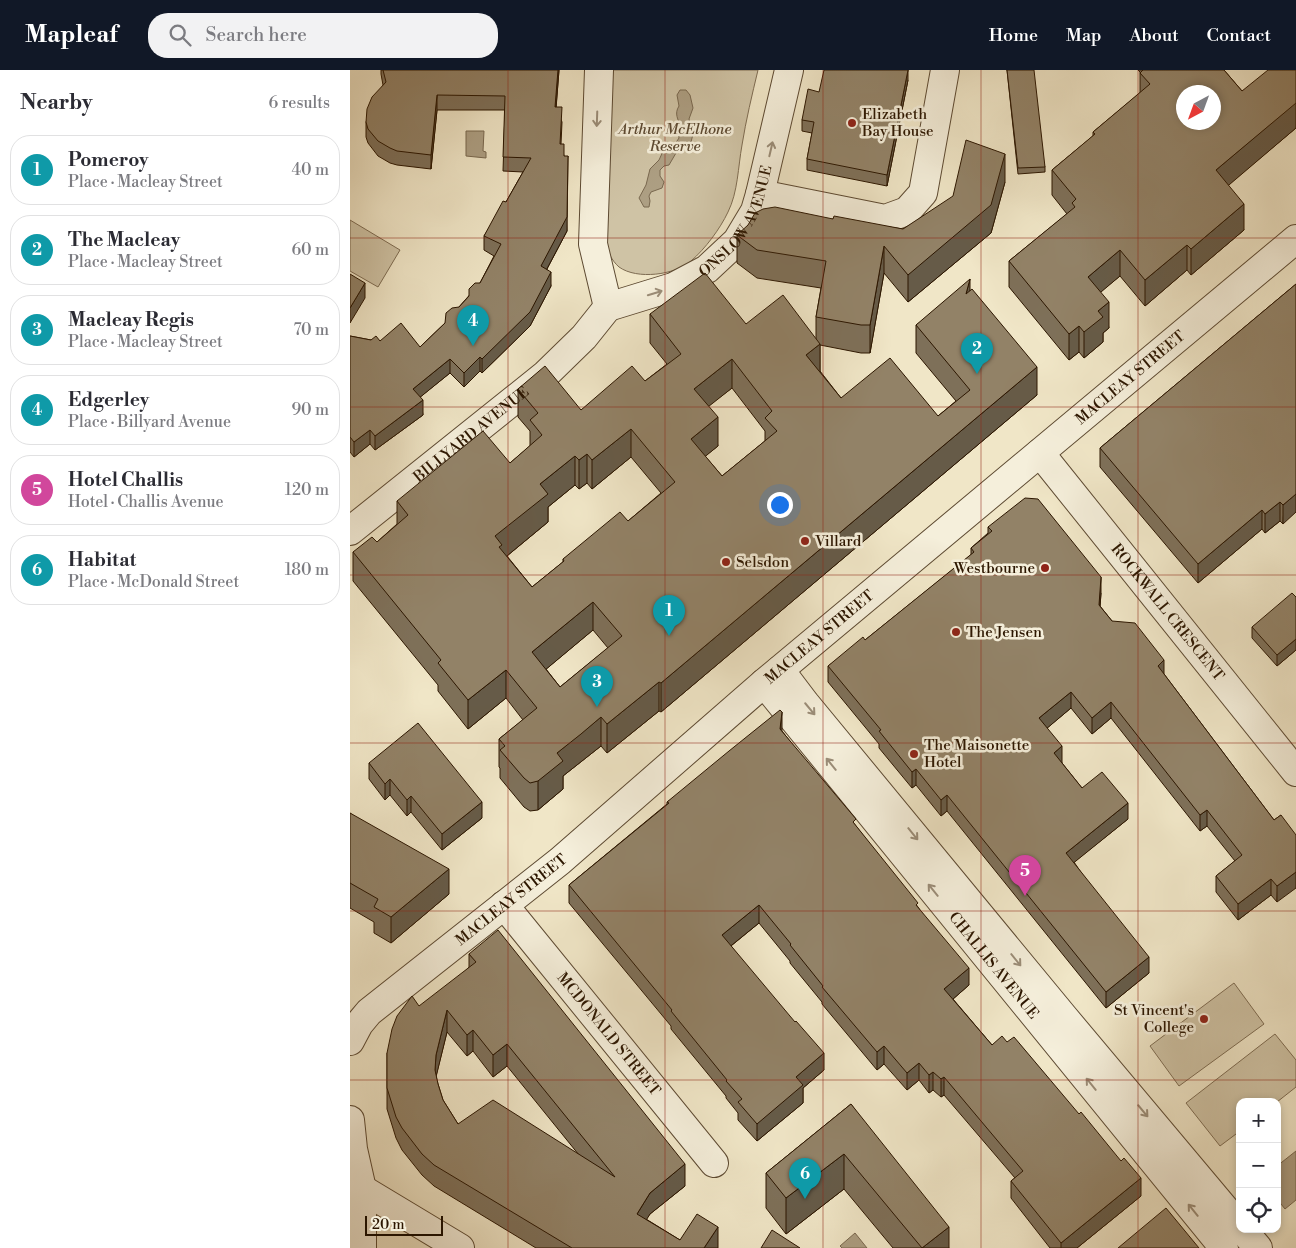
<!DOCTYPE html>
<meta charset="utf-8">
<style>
body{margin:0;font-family:"Libre Bodoni",serif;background:#f2f2f3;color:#2b2b33}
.controls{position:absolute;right:15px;bottom:15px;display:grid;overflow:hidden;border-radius:10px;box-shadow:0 2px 8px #0003}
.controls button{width:45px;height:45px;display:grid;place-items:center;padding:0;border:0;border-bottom:1px solid #e1e1e2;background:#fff;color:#2b2b33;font:25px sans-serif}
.compass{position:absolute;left:826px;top:15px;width:45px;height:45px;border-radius:50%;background:#fff;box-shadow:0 2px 8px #0003;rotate:221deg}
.scale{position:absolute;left:15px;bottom:12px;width:78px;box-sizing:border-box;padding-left:5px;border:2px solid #2c1600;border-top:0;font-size:14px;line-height:18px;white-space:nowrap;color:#2c1600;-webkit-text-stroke:4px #f5efdb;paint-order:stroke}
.you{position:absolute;left:429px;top:434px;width:18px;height:18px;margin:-12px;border:4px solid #fff;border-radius:50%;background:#1a73e8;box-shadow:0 0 0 8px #1a73e833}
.badge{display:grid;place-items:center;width:32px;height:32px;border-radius:50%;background:#111827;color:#fff;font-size:16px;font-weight:700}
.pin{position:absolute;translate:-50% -41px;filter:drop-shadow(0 1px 2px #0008)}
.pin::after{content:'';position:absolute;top:26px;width:18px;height:15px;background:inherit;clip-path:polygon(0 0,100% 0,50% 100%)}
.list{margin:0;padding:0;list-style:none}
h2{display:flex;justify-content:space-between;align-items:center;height:65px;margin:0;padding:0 20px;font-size:21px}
h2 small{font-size:16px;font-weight:400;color:#7c7c81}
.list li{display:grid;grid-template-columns:32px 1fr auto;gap:15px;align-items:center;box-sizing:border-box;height:70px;margin:0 10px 10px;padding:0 10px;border:1px solid #e1e1e2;border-radius:20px}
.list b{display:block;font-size:19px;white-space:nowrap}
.list p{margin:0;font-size:16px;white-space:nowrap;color:#7c7c81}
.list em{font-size:16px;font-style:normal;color:#7c7c81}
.icon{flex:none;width:28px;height:28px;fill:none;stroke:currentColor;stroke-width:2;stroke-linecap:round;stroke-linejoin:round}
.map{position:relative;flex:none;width:946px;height:1178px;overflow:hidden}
header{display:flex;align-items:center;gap:30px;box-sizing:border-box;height:70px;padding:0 25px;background:#111827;color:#fff}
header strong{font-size:24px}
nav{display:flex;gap:28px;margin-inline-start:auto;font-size:18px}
.search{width:350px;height:45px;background:#f2f2f3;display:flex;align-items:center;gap:12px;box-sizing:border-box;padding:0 18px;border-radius:20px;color:#7c7c81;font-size:19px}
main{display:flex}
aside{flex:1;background:#fff}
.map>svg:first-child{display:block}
</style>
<header>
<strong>Mapleaf</strong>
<div class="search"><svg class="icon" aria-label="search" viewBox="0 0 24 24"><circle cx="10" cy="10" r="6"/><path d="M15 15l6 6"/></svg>Search here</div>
<nav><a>Home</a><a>Map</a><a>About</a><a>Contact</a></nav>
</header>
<main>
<aside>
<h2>Nearby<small>6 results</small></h2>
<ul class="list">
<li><span class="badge" style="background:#0f9aa8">1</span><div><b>Pomeroy</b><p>Place · Macleay Street</p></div><em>40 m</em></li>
<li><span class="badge" style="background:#0f9aa8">2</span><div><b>The Macleay</b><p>Place · Macleay Street</p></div><em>60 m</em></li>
<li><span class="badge" style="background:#0f9aa8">3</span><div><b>Macleay Regis</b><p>Place · Macleay Street</p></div><em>70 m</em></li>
<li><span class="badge" style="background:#0f9aa8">4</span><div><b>Edgerley</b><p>Place · Billyard Avenue</p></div><em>90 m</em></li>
<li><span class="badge" style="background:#d1479c">5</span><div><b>Hotel Challis</b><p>Hotel · Challis Avenue</p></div><em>120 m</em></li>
<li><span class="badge" style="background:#0f9aa8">6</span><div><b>Habitat</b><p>Place · McDonald Street</p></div><em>180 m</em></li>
</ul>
</aside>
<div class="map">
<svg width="946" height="1178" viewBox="0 0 946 1178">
<rect width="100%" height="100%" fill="#f0e6c7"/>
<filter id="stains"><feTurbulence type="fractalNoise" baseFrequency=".004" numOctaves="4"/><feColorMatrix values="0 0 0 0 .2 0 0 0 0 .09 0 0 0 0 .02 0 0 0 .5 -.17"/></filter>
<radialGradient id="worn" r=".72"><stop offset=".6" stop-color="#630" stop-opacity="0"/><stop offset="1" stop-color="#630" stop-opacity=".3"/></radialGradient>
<!-- green -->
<path fill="#cfc3a5" stroke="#7e6c52" d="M262,0H408C402,25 396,50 392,75C388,97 388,122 378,142C370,159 355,179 341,191C325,205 287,210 269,197C261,190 257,180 255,171Z
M0,150L50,180L28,217L0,201Z
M884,913L914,954L829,1016L800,976Z
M925,964L946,990V1017L927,1032H890V1061L870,1076L836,1033Z"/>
<!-- water -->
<path fill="#ad9f83" stroke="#79684f" d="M330,20H336L340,25L343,38L339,49L343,64L341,72L326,83L319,95L314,96L310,100V106L314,112L312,118L301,122L299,126L300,131L299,137H294L289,128L296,115L300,99L309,90L315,77L325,74L329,68L328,62L331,57C328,49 324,44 329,36L327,25Z
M116,61H134L133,81L136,82V88L116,86Z
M946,1081V1130L935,1139L927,1129V1096Z
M505,1163L517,1178H492L490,1176Z"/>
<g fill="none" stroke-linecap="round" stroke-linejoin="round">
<defs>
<g id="minor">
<path d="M249,0L243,174L258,237"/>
<path d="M410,124L535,149L557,141L573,123L595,0"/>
<path id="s1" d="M258,237L323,217L357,199L387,171L405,141L410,124L439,0"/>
<path id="s2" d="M690,383L946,702"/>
<path id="s3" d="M0,461L195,305L234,267L258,237"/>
<path d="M430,600L455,633L713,946L890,1157"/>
<path id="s4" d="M414,613L874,1178"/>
<path id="s5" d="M154,835L364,1093"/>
<path id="s6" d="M0,971L9,954L19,942L210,791L414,613L946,169"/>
<path d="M0,1050L3,1079L12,1119V1178"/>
<path d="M12,1119L110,1178"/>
<path d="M892,1159L908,1178"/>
</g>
</defs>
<!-- minor casing -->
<use href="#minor" stroke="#5d4a32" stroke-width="30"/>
<!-- minor -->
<use href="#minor" stroke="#f5efdb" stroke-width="28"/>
</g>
<!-- wall -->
<path fill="#7e7059" stroke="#2c1600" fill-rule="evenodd" d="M31,0H209L206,37L212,52L211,74L214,86L217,161L197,199L201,216L180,256L132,303L130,301L114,317L100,303L70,327L73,345L25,380L20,374L4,387L0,382V266L21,270L30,271L70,277L95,253L130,213L144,186L134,180V166L156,132L173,102L153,101L155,40H87L81,99L47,95L40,93L28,86L18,73L16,67V52L33,15L31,4Z
M657,0L695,97V102L668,104Z
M788,0H874L892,21L946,0V58L878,115L894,160L841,205L837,200L795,236L770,206L750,222L759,258L753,263V272L734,288L729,282L719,290L659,217V191L717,144L702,125V100L743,66V62L790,23V2Z
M558,10L537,116L457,100V89L462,63L452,61V50L469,22Z
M655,112L641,163L558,232L534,203L520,283H511L470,275V301L491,328L588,346L606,331L566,283V255L620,220L687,325L311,642L309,641L257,683L251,676L213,706V719L188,740L180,741L174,737L150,708V698L149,697V669L173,650L156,628L118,659L88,621V615L3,511V482L27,472L47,454V431L160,393L180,376V361L168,347V319L231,340L295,311L317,294L300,273V244L396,254L466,270V247L471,218L407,208L387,193V165L483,149L553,159ZM382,318L415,361V371L372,406L355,386L368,376L358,336ZM281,387L311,423L278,451L213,489V492L182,517L157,486L198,452V437L225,415L229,419L237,413L242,419ZM243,560L258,578L210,617L196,599Z
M946,214L933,454L930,451L915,463L912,459L848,513L750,397V378Z
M638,457L751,523L750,536L762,551L814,604L924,750L931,745L927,832L921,825L888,850L866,822V806L885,791L857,756L850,761L761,648L742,664L721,638L697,658L712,693L732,718L778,749L724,792L799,903L756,938L597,741L591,746L566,715L562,718L529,678V674L478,612V596L515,570L621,485V478L638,463Z
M946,527V580L927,596L902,568V557Z
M432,661L506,756L568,837L619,915L603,929L642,975L791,1126L727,1178H700L661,1128V1111L665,1108L594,1025L591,1027L583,1020L579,1023L569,1010L557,1020L534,994L527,1000L472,934V932L440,893V891L409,853L381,876L474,1000L453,1018V1033L407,1071L388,1050V1043L376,1028V1026L321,959V956L219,833V815L317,734V732Z
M19,693L132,748L92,780L61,742L57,746L40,725L35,730L19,709Z
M0,743L99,824L41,873L24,863V852L0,838Z
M119,884L335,1116L300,1144L296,1149L330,1170L368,1178H186L84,1116L72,1105L52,1080L46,1068L37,1039V983L119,897ZM97,962L117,986L123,981L143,1007L157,996L229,1085L108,1054L93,1030L88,1014L86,1006Z
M501,1034L599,1178H543L494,1119L436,1164L416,1138V1103Z"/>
<!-- shaded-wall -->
<path fill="#665b48" stroke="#2c1600" d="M208,0H209L205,52V37Z
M558,0V10L537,116V105Z
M87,25V40L81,99V85Z
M946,32V58L866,126V100Z
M655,84V112L641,163L558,232V205Z
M218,86L217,161L191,210V196Z
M894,134V160L841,205V179Z
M837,175V200L795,236V210Z
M534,176V203L520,283V255Z
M770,180V206L738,233V207Z
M201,202V216L180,256L132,303V289Z
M620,209V238L616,224Z
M15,213V228L0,253V238Z
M759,232V258L753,263V272L734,288V262L748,241Z
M729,256V282L719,290V264Z
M470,274V303L456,285Z
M130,287V301L114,317V303Z
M100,289V303L63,333V319Z
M382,289V318L344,348V319Z
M687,297V325L311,642V613Z
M73,330V345L25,380V366Z
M368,347V376L341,398V369Z
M281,359V387L242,419V390Z
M20,360V374L4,387V372Z
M237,384V413L229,419V390Z
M225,386V415L198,437V452L152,490L145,466L190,414Z
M946,424V442L933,454V435Z
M930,432V451L915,463V444Z
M912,440V459L848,513V494Z
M751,507V523L749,551V535Z
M243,532V560L182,611V582Z
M946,569V580L927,596V585Z
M814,590V607L808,596Z
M156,600V628L118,659V630Z
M309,612V641L257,683V654Z
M721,622V638L689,665V648Z
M761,632V648L742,664V648Z
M432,642V660L430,677V659Z
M251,647V676L213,706V719L188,740V711L207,683Z
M712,676V693L704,699V683Z
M566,699V715L562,718V702Z
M40,709V725L35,730V714Z
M597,725V741L591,746V730Z
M61,726V742L57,746V730Z
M132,732V748L92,780V764Z
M778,733V749L716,799V783Z
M857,740V756L850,761V745Z
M99,799V824L41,873V847Z
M946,802V818L927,832V816Z
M921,809V825L888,850V834Z
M409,835V853L372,883V865Z
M799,887V903L756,938V922Z
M619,898V915L594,937V919Z
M97,940V962L86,1007L85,1000L86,985Z
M123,960V981L117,986V965Z
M157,974V996L143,1007V985Z
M534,976V994L527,1000V982Z
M474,983V1000L453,1018V1033L407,1071V1054L446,1007Z
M569,993V1010L557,1020V1003Z
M583,1002V1020L579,1023V1005Z
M594,1007V1025L591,1027V1009Z
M494,1084V1119L436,1164V1128Z
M335,1094V1116L300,1144L287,1165V1144L300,1123Z
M791,1108V1126L727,1178H711V1173Z
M368,1157V1178H354Z
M599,1157V1178H572Z"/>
<!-- building -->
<path fill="#928267" stroke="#2c1600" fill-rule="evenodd" d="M33,0H208L205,37H212L210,74H214V86H218L217,147L191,196L201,202L180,242L132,289L130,287L114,303L100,289L63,319L73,330L25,366L20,360L4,372L0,367V266L21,270L26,266L30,271L51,253L70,277L95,253L96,243L102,238L109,237L119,226V219L125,213H130L151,174L134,166L153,131L156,132L181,88L153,87L155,26L87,25L81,85L47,81L40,78L28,71L18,59L16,52L17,39L22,27L36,12Z
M474,0H558L537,105L457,89L464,52L452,50L458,19L469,22Z
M657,0H684L695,97L668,98Z
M793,0H874L892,21L918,0H946V33L866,100L894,134L841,179L837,175L795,210L770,180L738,207L759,232L748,241L753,247L734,262L729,256L719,264L659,191L725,137L722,133L726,129L702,100L745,64L743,62L800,14L790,3ZM834,22H864V52H834Z
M616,70L655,84L641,135L558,205L534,176L520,255H511L466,247L476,191L407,180L387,165L398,155L405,143L413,139L425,137L483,149L484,146L553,159L603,126Z
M355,203L396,254L433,225L470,274L456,285L491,328L540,288L588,346L620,320L566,255L620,209L616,224L622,219L687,297L311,613L309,612L257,654L251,647L231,664L207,683L213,691L188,711L180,713L174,708L150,680L155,676L149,669L187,638L156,600L118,630L88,593L91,590L3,482L22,467L27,472L58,445L47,431L133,361L160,393L192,365L180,350L188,343L168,319L195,296L231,340L282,296L295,311L331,284L300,244ZM382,289L422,341L415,348L427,361L372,406L341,369L368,347L344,319ZM281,359L325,412L278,451L270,442L213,489L214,491L182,517L149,477L152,475L145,466L198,424L190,414L225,386L229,390L237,384L242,390ZM243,532L272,566L210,617L182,582Z
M0,204L15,213L0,238Z
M946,214V424L933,435L930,432L915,444L912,440L848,494L750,378Z
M675,428L688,429L751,507L749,535L762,551L785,553L814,590L808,596L924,750L931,745L946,765V802L927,816L921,809L888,834L866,806L892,785L857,740L850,745L761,632L742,648L721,622L689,648L712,676L704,683L732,718L752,702L778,733L716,783L799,887L756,922L597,725L591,730L566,699L562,702L529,661L531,660L478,596L513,567L515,570L624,482L621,478L642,461L638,457Z
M942,523L946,527V569L927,585L902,557Z
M430,640L432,642L430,659L506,749L503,752L568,833L566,835L619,898L594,919L642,975L652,966L657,972L664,967L729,1044L731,1042L771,1091L774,1088L791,1108L711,1173L661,1111L673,1101L594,1007L591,1009L583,1002L579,1005L569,993L557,1003L534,976L527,982L472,917L473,916L440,875L441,874L409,835L372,865L445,952L446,951L474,983L446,1007L453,1015L407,1054L388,1032L392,1029L376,1011L377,1010L321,941L322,940L219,815L319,733L317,732L379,681Z
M68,653L132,732L92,764L61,726L57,730L40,709L35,714L19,693Z
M0,743L99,799L41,847L24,837L28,829L0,813Z
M148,860L335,1094L300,1123L287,1144L330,1170L347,1144L368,1157L354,1178H222L84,1095L72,1084L52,1058L46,1047L37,1018V983L42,959L47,946L62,926L69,936L126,892L119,884ZM97,940L117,965L123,960L143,985L157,974L265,1107L143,1030L108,1054L93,1030L88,1014L85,1000L86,985Z
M501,1034L599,1157L572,1178L494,1084L436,1128L416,1103Z
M816,1138L849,1178H768Z
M422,1160L450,1178H411Z"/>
<!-- one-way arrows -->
<defs><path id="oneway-shaft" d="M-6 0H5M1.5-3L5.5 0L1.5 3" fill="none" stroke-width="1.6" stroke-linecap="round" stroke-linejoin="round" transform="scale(1.25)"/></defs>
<g stroke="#9b8d78">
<use href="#oneway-shaft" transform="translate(247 49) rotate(92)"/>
<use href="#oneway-shaft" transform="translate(421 79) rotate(-77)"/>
<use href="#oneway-shaft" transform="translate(305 223) rotate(-17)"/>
<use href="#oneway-shaft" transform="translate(460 639) rotate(50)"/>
<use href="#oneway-shaft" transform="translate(481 694) rotate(-129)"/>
<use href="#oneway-shaft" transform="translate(563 764) rotate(51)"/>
<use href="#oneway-shaft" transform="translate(583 820) rotate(-129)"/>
<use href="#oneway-shaft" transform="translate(666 890) rotate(51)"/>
<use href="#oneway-shaft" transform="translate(741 1014) rotate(-129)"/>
<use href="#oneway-shaft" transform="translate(793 1041) rotate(50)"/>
<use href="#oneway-shaft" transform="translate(843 1140) rotate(-129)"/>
</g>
<!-- grid -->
<path fill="none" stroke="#8f2418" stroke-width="1" stroke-opacity="0.55" d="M158,0V1178M315,0V1178M473,0V1178M631,0V1178M788,0V1178M0,168H946M0,337H946M0,505H946M0,673H946M0,841H946M0,1010H946"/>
<!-- markers -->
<g fill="#8f2418" stroke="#f5efdb" stroke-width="2">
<circle cx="502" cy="53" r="5"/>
<circle cx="455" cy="471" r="5"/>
<circle cx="376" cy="492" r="5"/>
<circle cx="695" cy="498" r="5"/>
<circle cx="606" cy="562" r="5"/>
<circle cx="564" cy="684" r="5"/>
<circle cx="854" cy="949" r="5"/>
</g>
<g text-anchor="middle" stroke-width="5" stroke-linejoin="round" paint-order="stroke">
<!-- poi labels -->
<g font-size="15" fill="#2c1600" stroke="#f5efdb" text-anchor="start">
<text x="512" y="49">Elizabeth<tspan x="512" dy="17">Bay House</tspan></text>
<text x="465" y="476">Villard</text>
<text x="386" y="497">Selsdon</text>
<text x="685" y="503" text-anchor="end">Westbourne</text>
<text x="616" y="567">The Jensen</text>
<text x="574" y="680">The Maisonette<tspan x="574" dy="17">Hotel</tspan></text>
<text x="844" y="945" text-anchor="end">St Vincent's<tspan x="844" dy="17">College</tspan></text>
</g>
<!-- park labels -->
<g font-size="15" font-style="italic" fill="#5d4a32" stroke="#f5efdb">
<text x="325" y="64">Arthur McElhone<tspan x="325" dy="17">Reserve</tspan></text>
</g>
<!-- street labels -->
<g font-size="15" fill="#2c1600" stroke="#f5efdb">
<text dy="5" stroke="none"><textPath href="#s1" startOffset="164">ONSLOW AVENUE</textPath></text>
<text dy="5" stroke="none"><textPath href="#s6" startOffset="1026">MACLEAY STREET</textPath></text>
<text dy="5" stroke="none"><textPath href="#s3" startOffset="155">BILLYARD AVENUE</textPath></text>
<text dy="5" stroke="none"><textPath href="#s2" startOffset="204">ROCKWALL CRESCENT</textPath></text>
<text dy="5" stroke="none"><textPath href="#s6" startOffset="621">MACLEAY STREET</textPath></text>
<text dy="5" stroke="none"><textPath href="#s6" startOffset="216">MACLEAY STREET</textPath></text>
<text dy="5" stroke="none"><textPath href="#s4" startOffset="364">CHALLIS AVENUE</textPath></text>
<text dy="5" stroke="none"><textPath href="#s5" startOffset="166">MCDONALD STREET</textPath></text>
</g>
</g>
<rect width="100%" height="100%" filter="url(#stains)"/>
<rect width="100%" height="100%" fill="url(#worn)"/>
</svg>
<div class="controls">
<button>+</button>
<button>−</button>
<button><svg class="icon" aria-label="locate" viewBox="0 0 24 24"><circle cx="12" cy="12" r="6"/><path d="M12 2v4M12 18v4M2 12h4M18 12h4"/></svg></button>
</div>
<svg class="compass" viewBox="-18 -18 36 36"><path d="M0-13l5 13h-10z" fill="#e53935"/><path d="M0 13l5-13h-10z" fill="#7c7c81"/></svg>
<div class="scale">20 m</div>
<div class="you"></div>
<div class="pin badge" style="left:319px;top:566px;background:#0f9aa8">1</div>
<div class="pin badge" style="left:627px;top:304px;background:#0f9aa8">2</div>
<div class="pin badge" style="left:247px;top:637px;background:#0f9aa8">3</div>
<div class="pin badge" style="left:123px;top:276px;background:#0f9aa8">4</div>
<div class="pin badge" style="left:675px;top:826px;background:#d1479c">5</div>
<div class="pin badge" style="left:455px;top:1129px;background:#0f9aa8">6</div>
</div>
</main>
